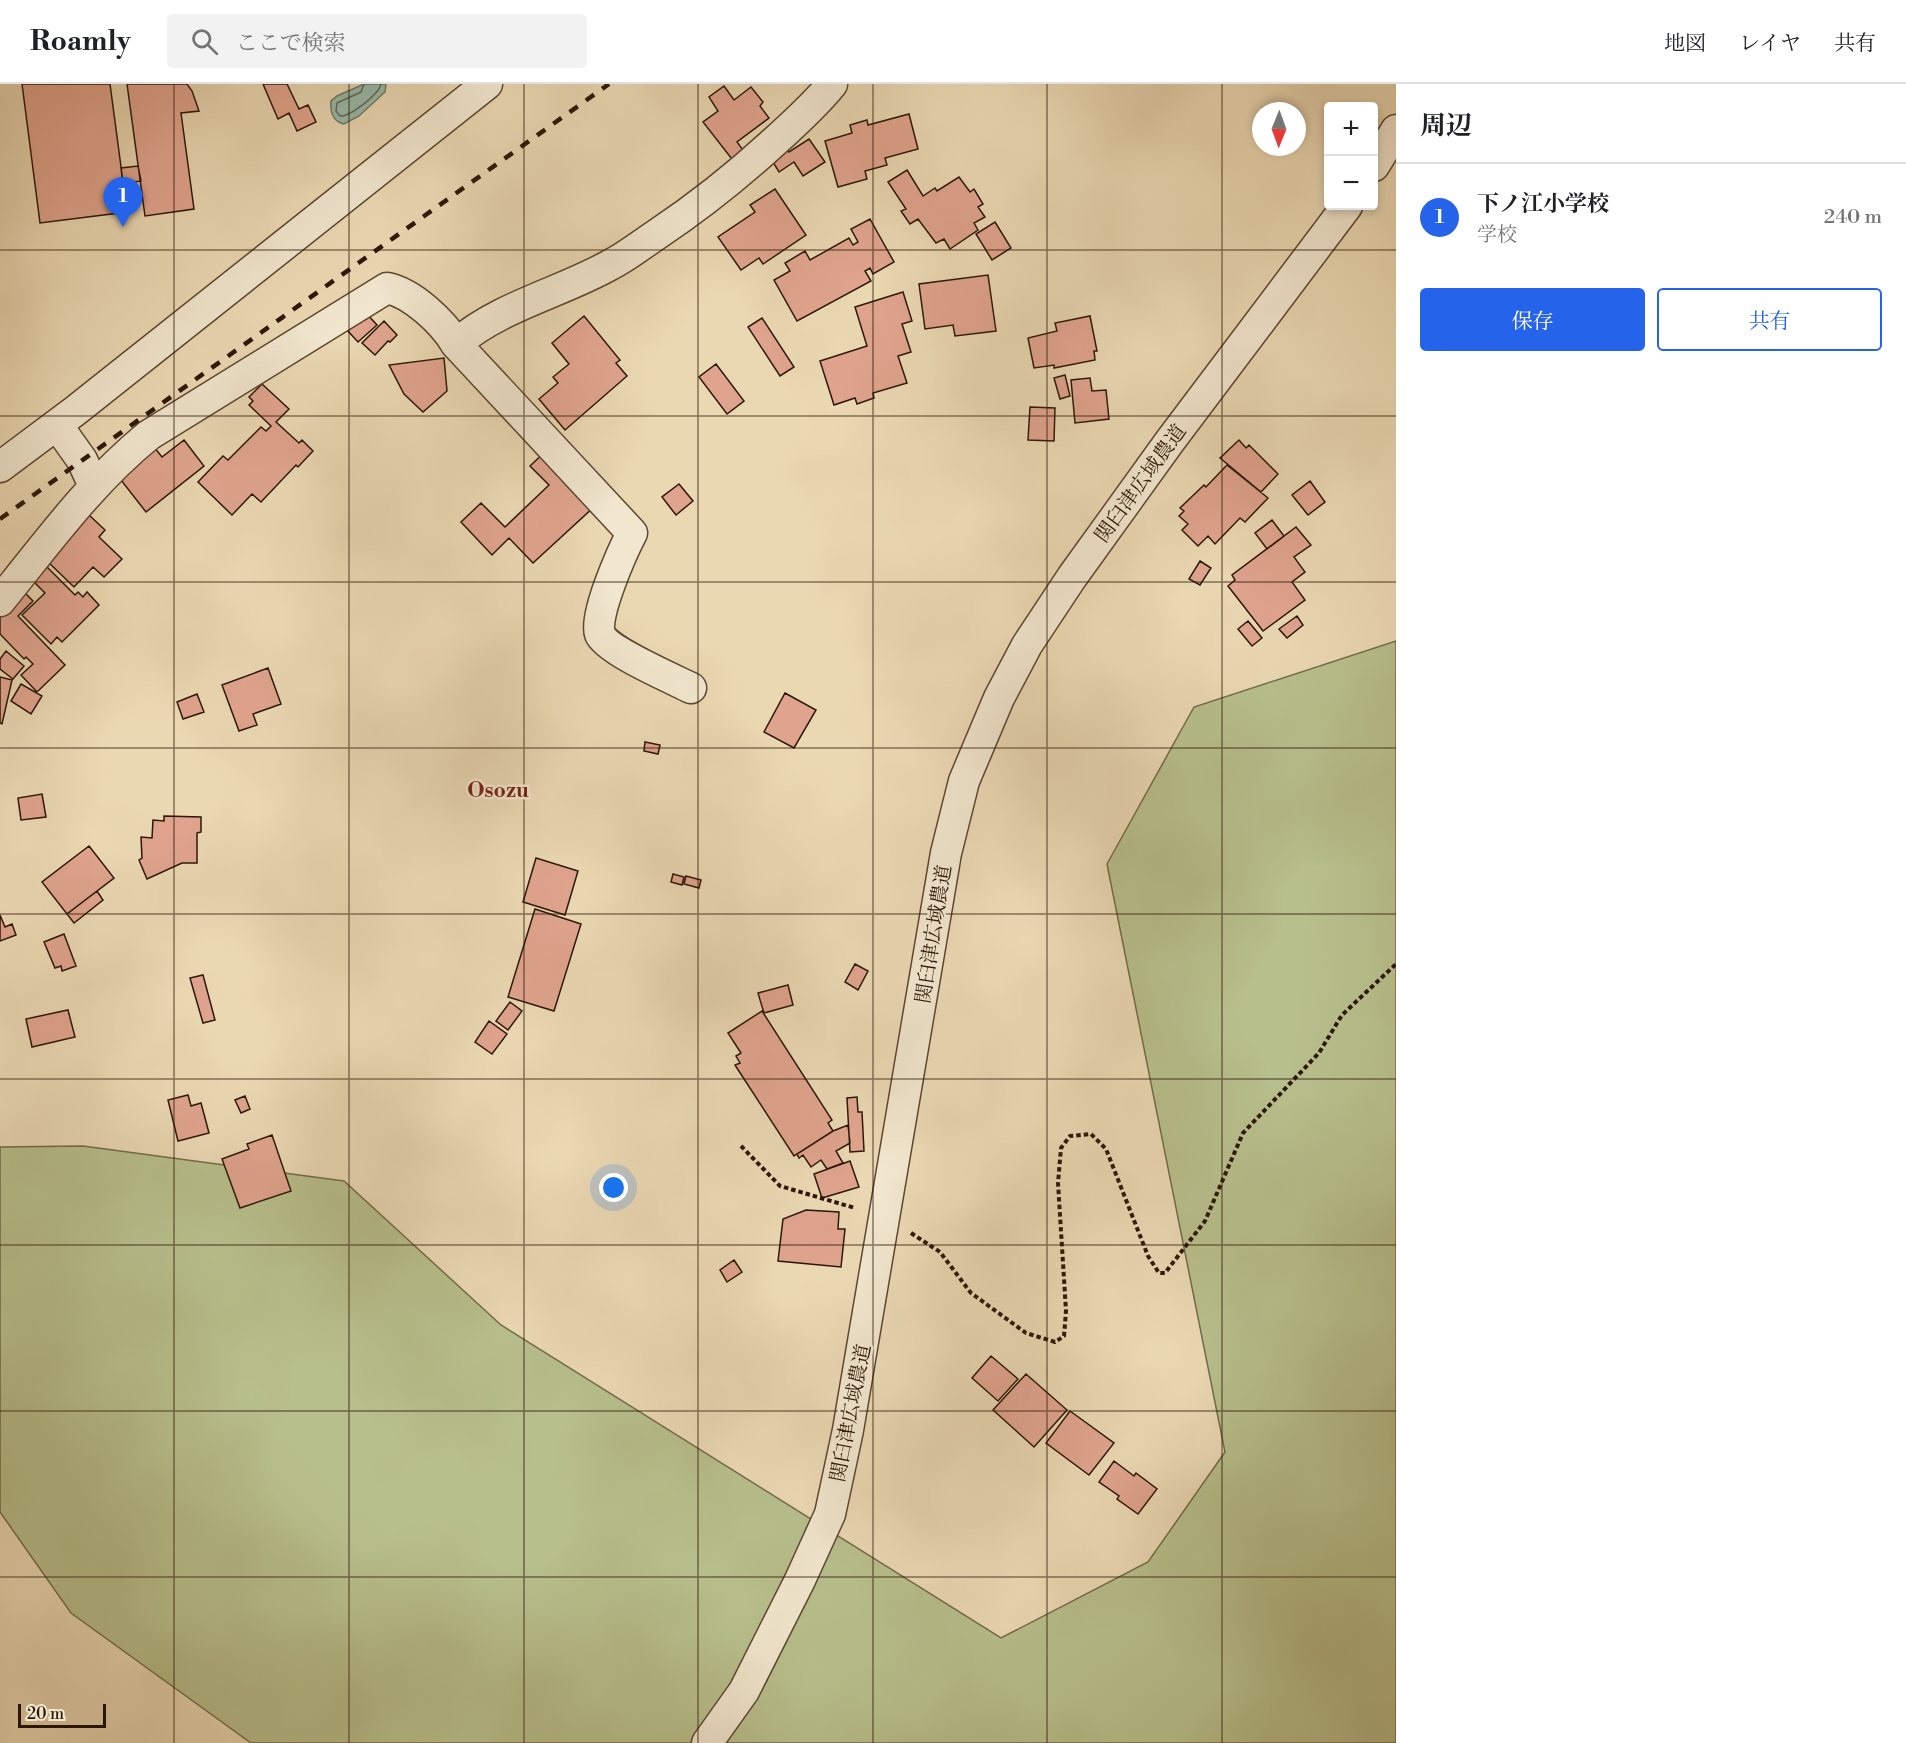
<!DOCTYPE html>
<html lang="ja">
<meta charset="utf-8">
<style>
body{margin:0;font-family:"Libre Bodoni","Noto Serif JP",serif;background:#f2f2f2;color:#202124}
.controls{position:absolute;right:18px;top:18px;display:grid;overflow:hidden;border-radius:6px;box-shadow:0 3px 9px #0003}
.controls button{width:54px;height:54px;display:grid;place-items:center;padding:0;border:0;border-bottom:2px solid #e0e0e0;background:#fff;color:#202124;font:30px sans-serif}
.compass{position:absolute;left:1252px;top:18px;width:54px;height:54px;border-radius:50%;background:#fff;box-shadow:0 3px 9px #0003;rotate:181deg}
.scale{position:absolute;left:18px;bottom:15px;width:88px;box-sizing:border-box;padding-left:6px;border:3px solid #2c1706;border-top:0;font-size:16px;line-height:21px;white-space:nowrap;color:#2c1706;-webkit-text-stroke:4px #f1e6ce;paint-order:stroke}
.you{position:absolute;left:614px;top:1104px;width:21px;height:21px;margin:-15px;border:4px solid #fff;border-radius:50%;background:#1a73e8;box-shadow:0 0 0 9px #1a73e833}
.badge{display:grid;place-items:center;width:39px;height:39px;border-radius:50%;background:#2563eb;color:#fff;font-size:20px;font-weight:700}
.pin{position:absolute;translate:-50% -50px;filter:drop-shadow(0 2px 3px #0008)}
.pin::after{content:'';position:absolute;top:32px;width:21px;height:18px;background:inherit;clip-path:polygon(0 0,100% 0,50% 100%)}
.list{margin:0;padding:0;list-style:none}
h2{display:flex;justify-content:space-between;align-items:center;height:78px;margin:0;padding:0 24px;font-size:26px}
h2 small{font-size:20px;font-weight:400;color:#757577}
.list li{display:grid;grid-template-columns:39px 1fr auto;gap:18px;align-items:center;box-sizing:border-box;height:108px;padding:0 24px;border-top:2px solid #e0e0e0}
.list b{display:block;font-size:22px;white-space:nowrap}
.list p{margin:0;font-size:20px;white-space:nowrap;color:#757577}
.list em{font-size:20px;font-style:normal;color:#757577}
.actions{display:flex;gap:12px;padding:18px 24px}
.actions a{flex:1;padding:14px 0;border:2px solid #2563eb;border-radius:6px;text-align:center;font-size:21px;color:#2563eb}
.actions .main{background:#2563eb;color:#fff}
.icon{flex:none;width:33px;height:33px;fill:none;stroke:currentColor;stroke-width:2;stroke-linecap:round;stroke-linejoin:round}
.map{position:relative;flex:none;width:1396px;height:1659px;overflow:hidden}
header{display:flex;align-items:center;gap:36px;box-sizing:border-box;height:84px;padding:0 30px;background:#fff;border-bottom:2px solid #e0e0e0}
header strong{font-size:28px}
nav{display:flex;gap:33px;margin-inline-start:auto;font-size:21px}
.search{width:420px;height:54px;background:#f2f2f2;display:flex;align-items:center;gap:15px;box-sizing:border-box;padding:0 21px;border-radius:6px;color:#757577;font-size:22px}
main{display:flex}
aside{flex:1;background:#fff}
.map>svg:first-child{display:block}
</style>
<header>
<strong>Roamly</strong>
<div class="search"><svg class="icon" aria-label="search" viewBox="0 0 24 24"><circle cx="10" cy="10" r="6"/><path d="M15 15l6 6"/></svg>ここで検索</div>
<nav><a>地図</a><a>レイヤ</a><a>共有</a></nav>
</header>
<main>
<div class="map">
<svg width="1396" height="1659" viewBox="0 0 1396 1659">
<rect width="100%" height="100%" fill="#ead8b3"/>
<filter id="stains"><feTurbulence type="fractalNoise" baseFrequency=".00333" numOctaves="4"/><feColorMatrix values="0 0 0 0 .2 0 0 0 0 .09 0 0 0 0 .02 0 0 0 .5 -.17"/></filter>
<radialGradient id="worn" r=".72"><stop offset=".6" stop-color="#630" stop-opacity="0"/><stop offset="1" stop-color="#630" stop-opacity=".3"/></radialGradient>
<!-- green -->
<path fill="#b7bf8c" stroke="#726b49" stroke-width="1.5" d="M1396,557V1659H251L71,1529L0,1428V1063L83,1062L344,1097L501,1241L1001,1554L1148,1478L1225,1368L1107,780L1194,623Z"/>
<!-- water -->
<path fill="#98baab" stroke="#6d7969" stroke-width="1.5" d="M364,0H386L385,8L359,32L344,40C332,37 330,28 331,17L337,12Z"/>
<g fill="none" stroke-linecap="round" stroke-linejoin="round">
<!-- shore -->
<path stroke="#626858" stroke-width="1.5" d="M364,0L361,8L337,19L336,27L340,32C350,33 379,10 381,0"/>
</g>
<!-- building -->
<path fill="#e0a48e" stroke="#2c1706" stroke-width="1.5" d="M22,0H110L127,128L40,139Z
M127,0H187L192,7L199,27L181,29L194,125L145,132Z
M263,0H287L299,25L308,21L316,38L297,47L289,29L278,35Z
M724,2L734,16L751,3L763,18L760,22L769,34L737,58L746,70L735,79L703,38L718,27L709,13Z
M909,30L918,65L885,74L887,81L865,87L867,95L838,103L825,57L852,49L850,41L867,36L868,41Z
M809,55L825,78L803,92L794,78L779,88L770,73L785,63L789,68Z
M138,82L141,97L123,100L121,84Z
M907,86L923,112L935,104L937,107L959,93L970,108L974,105L983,120L978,123L985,133L974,139L978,146L950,165L944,155L936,159L918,135L910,140L901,127L906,125L888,98Z
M775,105L806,151L763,180L759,174L741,186L718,153L755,128L750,121Z
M870,135L894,178L873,190L870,184L865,187L871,197L797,237L774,196L790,187L785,179L805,167L810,176L849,154L853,161L858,158L851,145Z
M995,138L1011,164L992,176L976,150Z
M988,191L996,247L955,252L953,241L925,245L919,200Z
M903,208L912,237L902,240L911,268L898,272L907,299L873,309L874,314L857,320L855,314L834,321L820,277L867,262L855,223Z
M366,229L377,241L358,258L347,246Z
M584,232L620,276L616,279L627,292L565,346L539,315L558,299L553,293L569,280L552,259Z
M1090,232L1097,267H1094L1095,276L1054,284V281L1034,284L1028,254L1057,247L1055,239Z
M762,234L794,283L780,292L748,243Z
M384,237L397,251L390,258L388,257L375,271L362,259Z
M444,274L447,307L423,328L404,310L389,281Z
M716,280L744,317L727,330L699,293Z
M1065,291L1070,312L1060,315L1054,294Z
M1090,294L1092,307L1106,306L1109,335L1075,339L1071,296Z
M262,300L289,325L276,338L299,359L302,356L313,367L298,383L296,381L261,418L252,410L232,431L198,398L223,372L228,376L261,343L266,347L271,342L249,321L253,317L249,313Z
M1030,323L1055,324L1054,357L1028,356Z
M184,356L204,382L146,428L117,391L154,363L162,373Z
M1239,356L1246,364L1249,361L1278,390L1261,408L1220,374Z
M549,364L595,422L533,479L509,454L492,471L461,438L481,419L505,443L549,401L530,382Z
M1227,381L1268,414L1245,438L1240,434L1215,460L1208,452L1198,462L1182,446L1188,440L1179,432L1184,427L1180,424L1204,401L1206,403Z
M1310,397L1325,418L1308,431L1292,411Z
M679,400L693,417L676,431L662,413Z
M89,431L105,446L99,453L122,475L104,493L93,483L74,503L46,476Z
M1272,436L1284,452L1267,465L1255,449Z
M1296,443L1311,461L1294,473L1305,488L1292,498L1305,516L1263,547L1228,502L1235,496L1232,491Z
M1200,477L1211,484L1200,501L1189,495Z
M43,479L75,511L78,508L83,513L87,508L99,521L62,558L57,553L51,560L22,531L45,509L29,493Z
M22,506L33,517L18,532L65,581L37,608L21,591L33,580L26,573L24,575L0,550V529Z
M1297,532L1303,541L1287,554L1279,545Z
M1248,537L1262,554L1252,562L1238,545Z
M6,567L24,582L13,595L0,585V575Z
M268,584L281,620L253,630L257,641L239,647L222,601Z
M0,593L12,596L2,640L0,639Z
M21,600L42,612L31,630L11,617Z
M785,609L816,626L794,664L764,648Z
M197,610L204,628L183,635L177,618Z
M645,658L660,661L658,670L644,667Z
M42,710L46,733L21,736L18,714Z
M164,732L201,733V748L197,749V779H182L147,795L139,776L142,774L141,753L152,754L153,736L164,737Z
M89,762L114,794L67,830L42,798Z
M536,774L578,787L565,831L523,818Z
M673,790L684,793L682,801L671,798Z
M686,792L701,796L699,804L684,800Z
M97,807L103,816L74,839L67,830Z
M535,825L581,840L554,927L508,913Z
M0,831L5,843L12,840L16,851L0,857Z
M64,850L76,882L62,887L61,882L55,884L44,858Z
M855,880L868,887L858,906L845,898Z
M203,891L215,936L203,939L190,894Z
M788,901L793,921L764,929L758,909Z
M510,918L522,927L508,946L496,937Z
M68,926L75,953L32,963L26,935Z
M762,927L832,1036L828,1039L833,1047L794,1072L735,981L740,979L736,972L741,969L728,949Z
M489,937L507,950L492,970L475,958Z
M188,1011L191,1022L201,1019L209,1049L178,1057L168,1016Z
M245,1012L250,1025L241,1029L235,1016Z
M857,1013L858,1028H862L864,1067L850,1068L847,1014Z
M848,1041L850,1059L836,1067L843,1079L827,1085L821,1076L811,1083L803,1071L799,1074L797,1070L833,1047Z
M272,1051L291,1107L240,1124L222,1075L249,1065L247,1060Z
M850,1077L859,1103L822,1114L814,1090Z
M806,1126L839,1128L838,1145H845L841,1183L778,1177L783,1135Z
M734,1176L742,1188L727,1198L720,1186Z
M991,1272L1018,1295L998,1317L972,1294Z
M1026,1290L1067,1326L1034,1363L993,1326Z
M1070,1327L1114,1359L1089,1391L1046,1359Z
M1114,1377L1134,1392L1136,1389L1157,1405L1138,1430L1117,1415L1119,1412L1099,1398Z"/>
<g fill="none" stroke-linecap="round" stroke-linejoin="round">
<defs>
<path id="minor" d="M1374,82L1396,46
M456,260C500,222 560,209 610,181C626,173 641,161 656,151C698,123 737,92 774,58C794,40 815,21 832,0
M57,341L82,376L94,402
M0,383L75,327L487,0
M0,517C47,459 91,398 149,351L387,204C412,209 443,238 456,260L632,449C623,466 593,533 600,550C606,566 673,595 691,604
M707,1659L744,1607L800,1496L830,1430L848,1346L946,769L964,697L999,614L1027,561L1072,493L1170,357L1347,122"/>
</defs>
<!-- minor casing -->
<use href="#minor" stroke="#5c4731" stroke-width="33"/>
<!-- path -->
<path stroke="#2c1706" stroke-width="4" stroke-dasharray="4.5 3" stroke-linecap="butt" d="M741,1062L780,1102L855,1124
M911,1149L940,1168L971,1209L1026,1249L1055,1258L1064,1252L1066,1227L1058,1099L1061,1064L1070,1052L1091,1050L1106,1065L1148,1172L1159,1189H1165L1205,1137L1243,1049L1319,969L1342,931L1396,880"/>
<!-- minor -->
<use href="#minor" stroke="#f1e6ce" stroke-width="30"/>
<!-- rail -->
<path stroke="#2c1706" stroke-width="4.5" stroke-dasharray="10 10" stroke-linecap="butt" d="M0,435L609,0"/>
</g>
<!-- grid -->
<path fill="none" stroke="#2c1706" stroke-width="1.5" stroke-opacity="0.55" d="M174,0V1659M349,0V1659M524,0V1659M698,0V1659M873,0V1659M1047,0V1659M1222,0V1659M0,166H1396M0,332H1396M0,498H1396M0,664H1396M0,830H1396M0,995H1396M0,1161H1396M0,1327H1396M0,1493H1396"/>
<g text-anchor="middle" stroke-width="5" stroke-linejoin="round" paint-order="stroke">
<!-- street labels -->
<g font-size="20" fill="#2c1706" stroke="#f1e6ce">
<text transform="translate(1140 399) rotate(-54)" y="7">関臼津広域農道</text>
<text transform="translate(933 850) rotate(-81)" y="7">関臼津広域農道</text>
<text transform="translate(850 1329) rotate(-79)" y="7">関臼津広域農道</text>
</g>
<!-- neighbourhood labels -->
<g font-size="21" font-weight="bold" fill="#7a1f14" stroke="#f1e6ce">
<text x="498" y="713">Osozu</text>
</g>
</g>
<rect width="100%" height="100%" filter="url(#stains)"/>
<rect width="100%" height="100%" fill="url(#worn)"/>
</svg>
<div class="controls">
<button>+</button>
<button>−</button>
</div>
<svg class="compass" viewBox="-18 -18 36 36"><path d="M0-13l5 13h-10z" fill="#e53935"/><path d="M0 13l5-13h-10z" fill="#757577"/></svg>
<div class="scale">20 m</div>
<div class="you"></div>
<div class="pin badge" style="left:123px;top:143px">1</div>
</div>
<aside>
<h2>周辺<small></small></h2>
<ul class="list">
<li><span class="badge">1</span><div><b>下ノ江小学校</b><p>学校</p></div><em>240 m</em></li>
</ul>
<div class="actions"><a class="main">保存</a><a>共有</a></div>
</aside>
</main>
